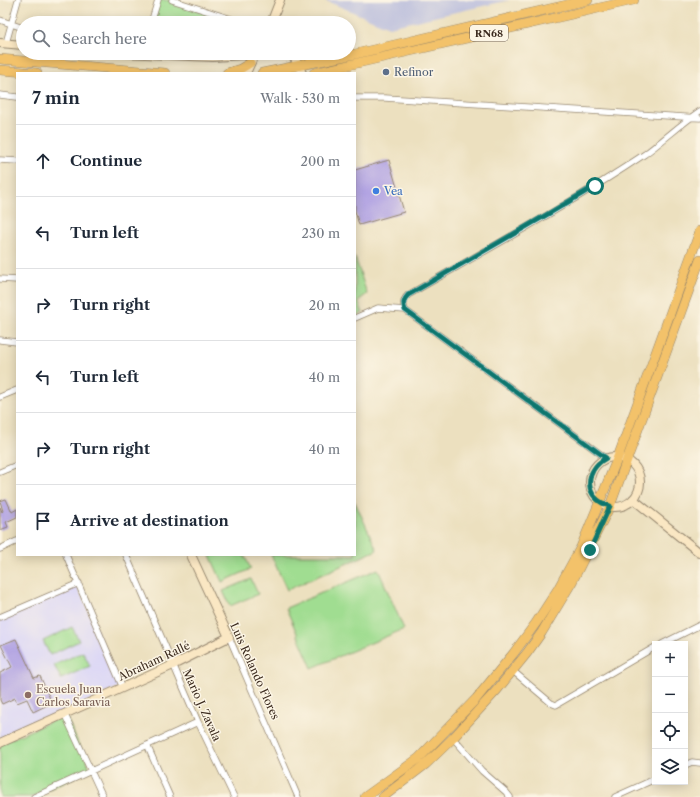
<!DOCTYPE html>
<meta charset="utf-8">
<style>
body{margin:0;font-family:"Libre Caslon Text",serif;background:#f2f2f3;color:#1f2937}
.controls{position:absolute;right:12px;bottom:12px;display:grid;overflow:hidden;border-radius:0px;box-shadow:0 2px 10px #0003}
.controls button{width:36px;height:36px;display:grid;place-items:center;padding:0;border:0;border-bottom:1px solid #e0e1e3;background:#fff;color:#1f2937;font:20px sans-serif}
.stop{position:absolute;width:12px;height:12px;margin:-9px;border:3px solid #0f766e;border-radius:50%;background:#fff}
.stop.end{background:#0f766e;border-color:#fff;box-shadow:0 1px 4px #0008}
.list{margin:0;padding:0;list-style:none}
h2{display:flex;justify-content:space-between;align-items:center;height:52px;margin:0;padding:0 16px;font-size:17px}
h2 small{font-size:13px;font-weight:400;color:#747a83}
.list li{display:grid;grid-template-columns:26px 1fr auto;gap:12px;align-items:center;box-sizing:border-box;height:72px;padding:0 16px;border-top:1px solid #e0e1e3}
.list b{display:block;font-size:15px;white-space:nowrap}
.list em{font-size:13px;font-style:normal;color:#747a83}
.icon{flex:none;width:22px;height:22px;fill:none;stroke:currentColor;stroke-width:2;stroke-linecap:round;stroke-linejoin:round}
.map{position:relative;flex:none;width:700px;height:797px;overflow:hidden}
.search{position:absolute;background:#fff;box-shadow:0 2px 10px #0003;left:16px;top:16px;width:340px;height:44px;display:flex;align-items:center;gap:10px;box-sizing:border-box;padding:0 14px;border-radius:22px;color:#747a83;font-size:15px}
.panel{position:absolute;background:#fff;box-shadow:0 2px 10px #0003;left:16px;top:72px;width:340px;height:484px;border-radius:0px}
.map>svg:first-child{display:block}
</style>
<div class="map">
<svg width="700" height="797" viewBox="0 0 700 797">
<rect width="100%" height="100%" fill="#fcf5e5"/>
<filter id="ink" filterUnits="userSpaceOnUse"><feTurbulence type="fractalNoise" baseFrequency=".025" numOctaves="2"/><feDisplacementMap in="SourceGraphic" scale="8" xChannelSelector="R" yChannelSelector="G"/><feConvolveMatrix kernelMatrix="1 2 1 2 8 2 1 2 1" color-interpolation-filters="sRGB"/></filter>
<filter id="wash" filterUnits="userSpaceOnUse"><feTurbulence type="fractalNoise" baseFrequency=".012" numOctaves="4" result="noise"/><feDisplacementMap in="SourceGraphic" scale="16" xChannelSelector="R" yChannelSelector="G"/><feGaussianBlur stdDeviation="0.9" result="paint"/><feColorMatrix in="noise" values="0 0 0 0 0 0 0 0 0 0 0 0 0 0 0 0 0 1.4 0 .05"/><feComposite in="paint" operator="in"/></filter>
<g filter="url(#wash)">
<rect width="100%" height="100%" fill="#ece0bf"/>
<!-- built -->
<path fill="#dad6f7" d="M77,585L121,686L0,741V618Z"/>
<!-- industrial -->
<path fill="#c0c2dd" d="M324,0H510L389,27Z"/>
<!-- green -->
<path fill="#a0dd91" stroke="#6e8458" d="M159,0H171L235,23H153Z
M355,257L367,294L358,301L363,313L355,317Z
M355,502L377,550L287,590L271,555H355Z
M210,555H244L251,569L222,582Z
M378,569L404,629L312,668L286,608Z
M251,579L258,594L230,606L223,591Z
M72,627L79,641L50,655L43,641Z
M83,652L90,666L61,679L54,665Z
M65,715L91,770L31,797H0V744Z"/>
<g id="blocks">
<!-- building -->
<path fill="#a798e2" d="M389,160L404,212L359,225L355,211V170Z
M6,499L12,512L17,509V517L6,522L8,527L0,530V507L2,512L3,511L0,501Z
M16,639L34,678L40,676L52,703L33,712L27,699L17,703L15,698L2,704L0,700V673L12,667L1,645Z"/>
</g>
</g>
<g filter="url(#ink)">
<use href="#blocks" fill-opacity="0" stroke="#94856e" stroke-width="1"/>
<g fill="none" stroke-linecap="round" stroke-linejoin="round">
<defs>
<path id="street" d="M172,0L244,23
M0,20L23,28
M151,23L158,0
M6,43L18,0
M0,95L17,97
M355,98H385L700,118
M0,160L17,161
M0,279L17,280
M405,310L606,458
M355,318L378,308L405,310C403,304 403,300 408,295C488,249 569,205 645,154C664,140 681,124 700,111
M0,340L17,342
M0,397L17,390
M0,472L17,465
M0,549L17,541
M66,555L123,688
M126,555L198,722L234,797
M0,617L79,583
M229,637L298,797
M662,644L700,625
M513,671L551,703L556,705L655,647
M65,715L103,797
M453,738L482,771L506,792L510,797
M147,745L170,797
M685,765L692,762L700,763
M34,797L198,722
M615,797L655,779"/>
<path id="secondary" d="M271,23L280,0
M0,43L23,45
M123,53L213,57L258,54
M288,53L295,59L302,73
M246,73L252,60
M590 482a25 25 0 1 1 50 0a25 25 0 1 1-50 0Z
M633,499L700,553
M0,743L173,665L229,637L191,555"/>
<path id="primary" d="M290,54L326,55
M0,59L165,73
M0,70L37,73
M227,73L240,69L250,63
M262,73L355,54L588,0
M314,73L634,0
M365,797L419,758L476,699L513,654L536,623L558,589L581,547L618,457L700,231
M383,797L426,764L453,738L497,690L527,653L542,632L572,582L610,506L700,260"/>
</defs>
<!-- street casing -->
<use href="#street" stroke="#94856e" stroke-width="7"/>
<!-- secondary casing -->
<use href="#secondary" stroke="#94856e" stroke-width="10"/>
<!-- primary casing -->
<use href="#primary" stroke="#94856e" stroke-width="10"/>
<!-- street -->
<use href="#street" stroke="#fff" stroke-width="5.5"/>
<!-- secondary -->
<use href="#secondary" stroke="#fae7c3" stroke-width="8"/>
<!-- primary -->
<use href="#primary" stroke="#f3c26a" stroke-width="9"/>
</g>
</g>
<g fill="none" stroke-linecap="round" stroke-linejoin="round" filter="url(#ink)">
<!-- route -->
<path stroke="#0f766e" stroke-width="5" d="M590,550L610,506C584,499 583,471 606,458L405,310C403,304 403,300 408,295L548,214L595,186"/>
</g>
<!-- markers -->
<circle fill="#5c6f8a" stroke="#fcf5e5" stroke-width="1.5" cx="386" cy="72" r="4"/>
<circle fill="#3f7fe0" stroke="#fcf5e5" stroke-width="1.5" cx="376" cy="191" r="4"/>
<circle fill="#8d6e63" stroke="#fcf5e5" stroke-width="1.5" cx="28" cy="695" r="4"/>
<g text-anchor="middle" stroke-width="3" stroke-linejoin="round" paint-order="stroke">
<!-- shield labels -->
<rect fill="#fcf5e5" stroke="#75675a" stroke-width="1" x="470" y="25" width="38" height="16" rx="3"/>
<g font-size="10" font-weight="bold" fill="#3b2a1e">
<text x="489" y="37">RN68</text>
</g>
<!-- service labels -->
<g font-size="11" fill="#4e5e75" stroke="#fcf5e5" text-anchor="start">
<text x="394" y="76">Refinor</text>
</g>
<!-- shop labels -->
<g font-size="11" fill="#366cbe" stroke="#fcf5e5" text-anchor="start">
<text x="384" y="195">Vea</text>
</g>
<!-- street labels -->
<g font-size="11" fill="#3b2a1e" stroke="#fcf5e5">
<text transform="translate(154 661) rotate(-25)" y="4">Abraham Rallé</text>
<text transform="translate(255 671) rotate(66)" y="4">Luis Rolando Flores</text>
<text transform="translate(202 705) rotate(66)" y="4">Mario J. Zavala</text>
</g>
<!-- education labels -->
<g font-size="11" fill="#785e54" stroke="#fcf5e5" text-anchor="start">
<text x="36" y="693">Escuela Juan<tspan x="36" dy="13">Carlos Saravia</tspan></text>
</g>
</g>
</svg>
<div class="controls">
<button>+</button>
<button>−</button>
<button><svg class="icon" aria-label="locate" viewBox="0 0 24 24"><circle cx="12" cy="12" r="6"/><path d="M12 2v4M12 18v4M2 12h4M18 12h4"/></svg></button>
<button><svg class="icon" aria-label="layers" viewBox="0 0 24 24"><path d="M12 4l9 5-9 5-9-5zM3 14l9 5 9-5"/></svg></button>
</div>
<div class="stop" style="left:595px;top:186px"></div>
<div class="stop end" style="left:590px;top:550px"></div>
<div class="search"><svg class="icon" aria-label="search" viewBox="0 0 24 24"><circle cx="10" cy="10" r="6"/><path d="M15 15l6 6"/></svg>Search here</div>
<section class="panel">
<h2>7 min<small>Walk · 530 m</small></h2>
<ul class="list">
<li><svg class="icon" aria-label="ahead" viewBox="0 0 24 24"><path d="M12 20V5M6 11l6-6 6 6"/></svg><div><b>Continue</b></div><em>200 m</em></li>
<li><svg class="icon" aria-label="left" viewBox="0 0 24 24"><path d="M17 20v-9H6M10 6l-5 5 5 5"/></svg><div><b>Turn left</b></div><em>230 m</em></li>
<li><svg class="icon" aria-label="right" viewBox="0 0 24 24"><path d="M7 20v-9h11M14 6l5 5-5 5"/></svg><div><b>Turn right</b></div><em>20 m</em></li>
<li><svg class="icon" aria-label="left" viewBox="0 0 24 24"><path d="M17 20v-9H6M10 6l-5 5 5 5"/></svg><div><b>Turn left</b></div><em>40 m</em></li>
<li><svg class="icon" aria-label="right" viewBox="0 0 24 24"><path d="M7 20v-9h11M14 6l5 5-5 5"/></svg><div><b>Turn right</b></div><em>40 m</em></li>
<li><svg class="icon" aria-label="arrive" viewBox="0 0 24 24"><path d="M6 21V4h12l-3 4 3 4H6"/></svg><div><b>Arrive at destination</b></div></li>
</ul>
</section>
</div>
